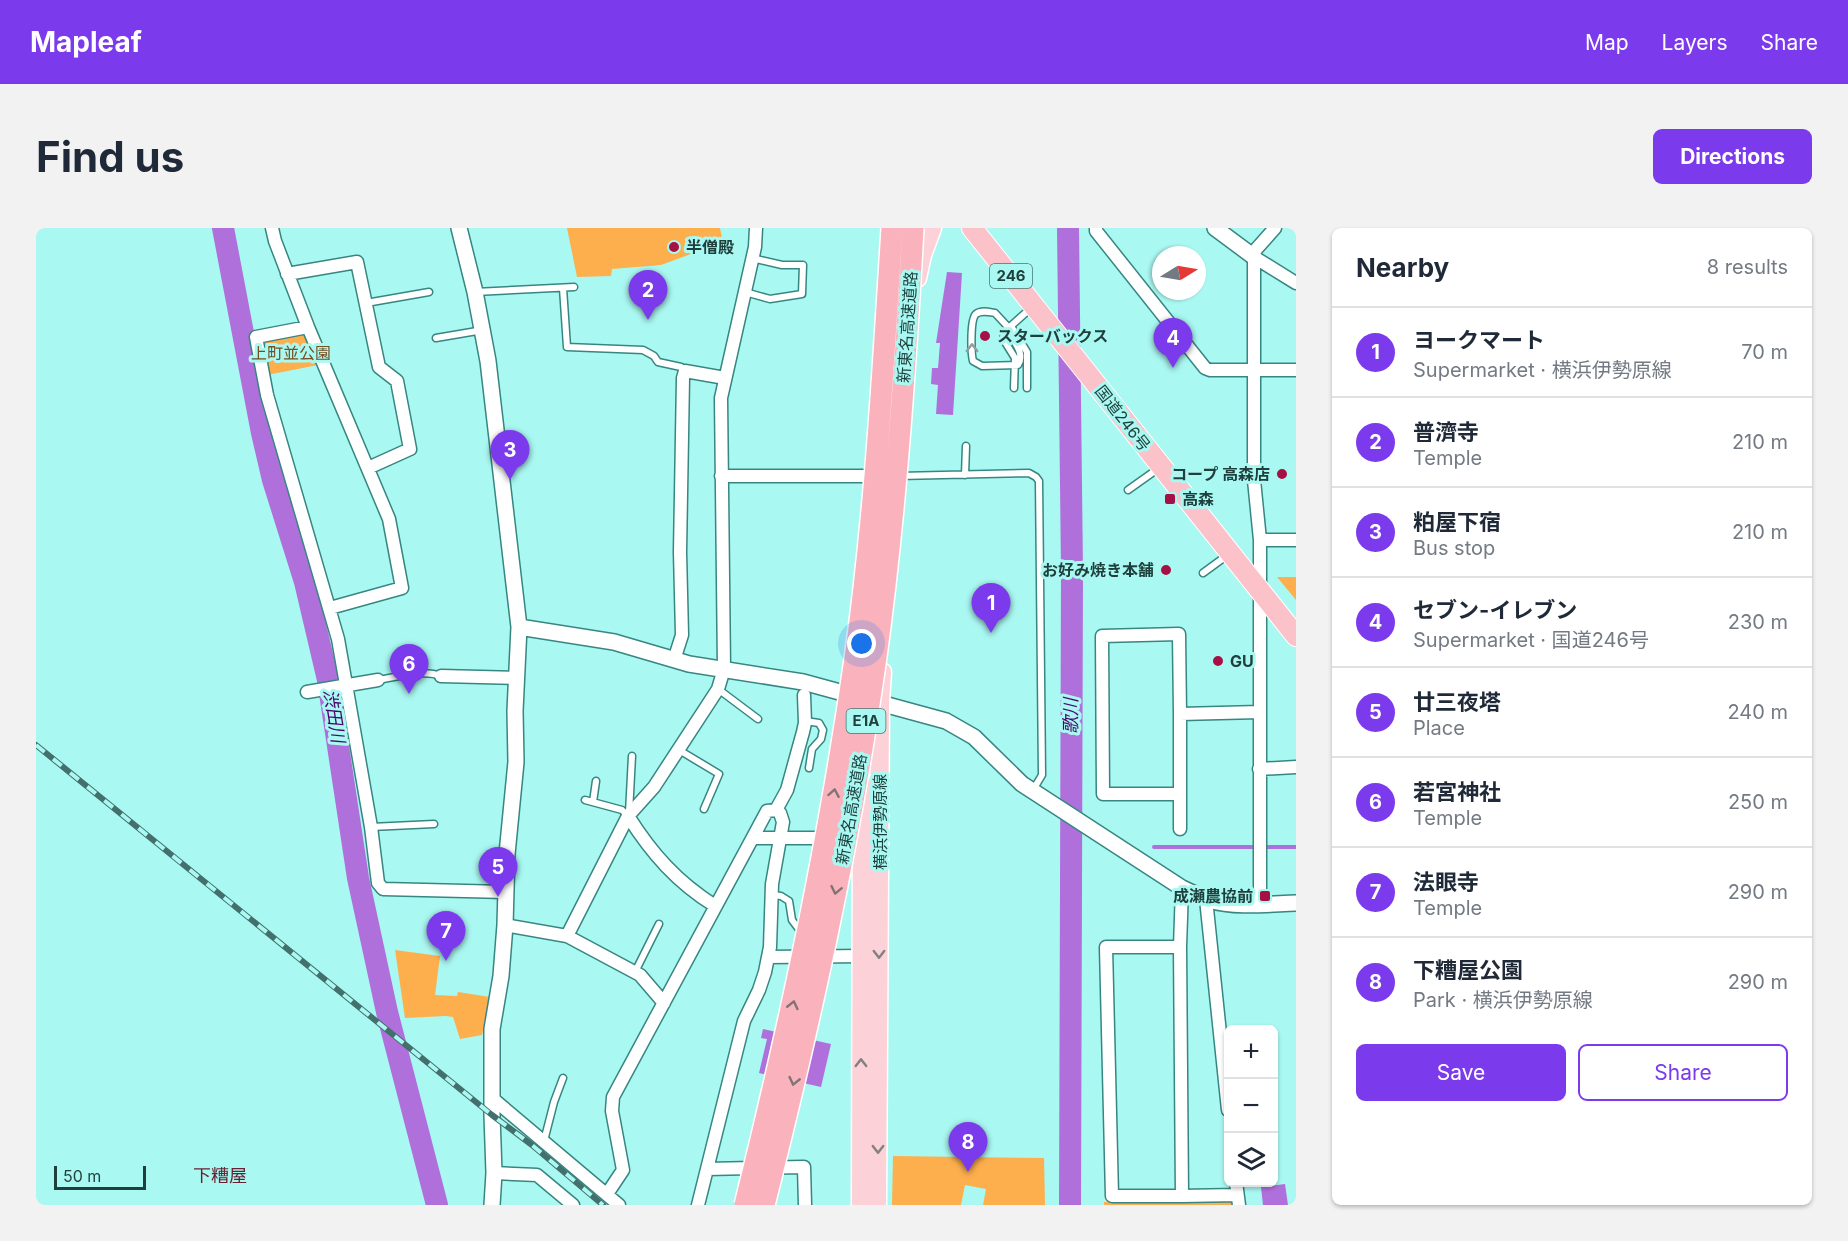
<!DOCTYPE html>
<meta charset="utf-8">
<style>
body{margin:0;font-family:Inter,"Noto Sans JP",sans-serif;background:#f2f2f3;color:#1f2937}
.controls{position:absolute;right:18px;bottom:18px;display:grid;overflow:hidden;border-radius:9px;box-shadow:0 2px 4px #0004}
.controls button{width:54px;height:54px;display:grid;place-items:center;padding:0;border:0;border-bottom:2px solid #e0e1e3;background:#fff;color:#1f2937;font:30px sans-serif}
.compass{position:absolute;left:1116px;top:18px;width:54px;height:54px;border-radius:50%;background:#fff;box-shadow:0 2px 4px #0004;rotate:79deg}
.scale{position:absolute;left:18px;bottom:15px;width:92px;box-sizing:border-box;padding-left:6px;border:3px solid #1e3f3c;border-top:0;font-size:16px;line-height:21px;white-space:nowrap;color:#1e3f3c;-webkit-text-stroke:4px #aaf8f2;paint-order:stroke}
.you{position:absolute;left:826px;top:416px;width:21px;height:21px;margin:-15px;border:4px solid #fff;border-radius:50%;background:#1a73e8;box-shadow:0 0 0 9px #1a73e833}
.badge{display:grid;place-items:center;width:39px;height:39px;border-radius:50%;background:#7c3aed;color:#fff;font-size:20px;font-weight:700}
.pin{position:absolute;translate:-50% -50px;filter:drop-shadow(0 2px 3px #0008)}
.pin::after{content:'';position:absolute;top:32px;width:21px;height:18px;background:inherit;clip-path:polygon(0 0,100% 0,50% 100%)}
.list{margin:0;padding:0;list-style:none}
h2{display:flex;justify-content:space-between;align-items:center;height:78px;margin:0;padding:0 24px;font-size:26px}
h2 small{font-size:20px;font-weight:400;color:#747a83}
.list li{display:grid;grid-template-columns:39px 1fr auto;gap:18px;align-items:center;box-sizing:border-box;height:90px;padding:0 24px;border-top:2px solid #e0e1e3}
.list b{display:block;font-size:22px;white-space:nowrap}
.list p{margin:0;font-size:20px;white-space:nowrap;color:#747a83}
.list em{font-size:20px;font-style:normal;color:#747a83}
.actions{display:flex;gap:12px;padding:18px 24px}
.actions a{flex:1;padding:14px 0;border:2px solid #7c3aed;border-radius:9px;text-align:center;font-size:21px;color:#7c3aed}
.actions .main{background:#7c3aed;color:#fff}
.icon{flex:none;width:33px;height:33px;fill:none;stroke:currentColor;stroke-width:2;stroke-linecap:round;stroke-linejoin:round}
.map{position:relative;flex:none;width:1260px;height:977px;overflow:hidden;border-radius:9px}
header{display:flex;align-items:center;gap:36px;box-sizing:border-box;height:84px;padding:0 30px;background:#7c3aed;color:#fff}
header strong{font-size:28px}
nav{display:flex;gap:33px;margin-inline-start:auto;font-size:21px}
.intro{display:flex;align-items:center;justify-content:space-between;box-sizing:border-box;height:144px;padding:0 36px}
h1{margin:0;font-size:42px}
.button{padding:15px 27px;border-radius:9px;background:#7c3aed;color:#fff;font-size:21px;font-weight:700}
main{display:flex;gap:36px;padding:0 36px}
aside{flex:1;background:#fff;border-radius:9px;box-shadow:0 2px 4px #0004}
.map>svg:first-child{display:block}
</style>
<header>
<strong>Mapleaf</strong>
<nav><a>Map</a><a>Layers</a><a>Share</a></nav>
</header>
<div class="intro"><h1>Find us</h1><a class="button">Directions</a></div>
<main>
<div class="map">
<svg width="1260" height="977" viewBox="0 0 1260 977">
<rect width="100%" height="100%" fill="#aaf8f2"/>
<!-- green -->
<path fill="#fdaf4d" d="M531,0H684L687,15L676,17L674,19L625,37L576,41L575,48L541,49Z
M269,105L282,137L231,147L226,117L228,112Z
M1241,349H1260V372Z
M359,722L404,728L399,767L421,768L422,764L454,769L450,797H448L446,807L424,811L417,789L410,788L369,790Z
M857,928L1008,930L1009,977H947L950,961L929,957L925,977H856Z
M1198,970L1199,977H1068V974Z"/>
<!-- water -->
<path fill="#af70dc" d="M911,44L926,45L917,187L900,186L902,157L895,156L896,140H902L904,115H900Z
M727,801L795,816L785,859L723,845L731,811L725,810Z
M1249,956L1252,977H1227L1225,959Z"/>
<g fill="none" stroke-linecap="round" stroke-linejoin="round">
<!-- stream -->
<path stroke="#af70dc" stroke-width="4" d="M1118,619H1219
M1229,619H1260"/>
<!-- river -->
<path stroke="#af70dc" stroke-width="22" d="M187,0L226,205L237,252L269,354L292,452L322,650L351,784L401,977
M1032,0L1036,343L1034,977"/>
<defs>
<path id="service" d="M527,60L531,119L607,122L618,128L622,134L645,139L649,143
M439,64L538,59
M709,64L734,71L766,66L767,37H746L716,30
M330,75L393,64
M975,98L991,124V160
M971,101C976,113 990,124 982,137L946,138L937,133C935,125 934,91 940,86C945,82 953,84 959,85L973,100
M400,110L447,102
M978,160L979,130L969,114L967,105L995,80
M929,247L930,218
M863,248L993,245L1000,249L1003,253L1006,547L997,562
M1092,262L1123,240
M1167,345L1193,326
M342,452C361,449 387,441 405,448
M682,461L722,491
M769,493L783,495L787,502L785,511L776,521L773,540
M643,522L683,546L668,581
M549,572L586,582L592,588
M557,574L560,553
M593,585L596,528
M335,599L398,596
M736,667L745,668L753,673L756,692L762,700
M599,744L623,696
M508,913L518,874L527,850"/>
<path id="minor" d="M236,0L239,13L272,99L353,291L366,360L294,380
M1060,0V3L1169,140L1174,142H1260
M1215,27L1239,0
M251,46L321,34L343,139L361,153L374,221L332,240
M272,99L220,109L231,167L302,411L335,599L342,655L347,661L470,664
M685,248H843
M1224,312H1260
M638,432L646,407L644,324L647,150L649,143L689,150
M405,448L480,450
M271,464L342,452
M1144,486L1143,406L1066,408L1067,566H1144V486L1223,484
M1223,541L1260,539
M1144,566V601
M592,588C616,626 641,654 679,678
M717,610H793
M1170,671L1192,882
M1224,676V312L1218,252V29L1260,55
M469,697L531,708L604,747L628,775
M531,708L592,588L618,559L682,461L688,441L685,170L719,19L720,0
M1144,719H1070L1076,968H1146L1144,719L1146,660
M732,729L826,728
M456,870L583,977
M671,941L768,939L769,977
M458,945L501,947L537,977
M1200,954L1203,977
M571,966L587,942L576,883L577,869L731,583L740,582L751,562L767,504L769,495L768,467
M1146,968L1201,967
M662,977L708,793L723,762L729,744L734,719L736,656L747,594L744,585L740,582"/>
<path id="tertiary" d="M423,0L439,64L452,133L483,399L479,483L480,534L471,626L469,697L465,748L456,801V887L458,945L456,977
M1179,0L1218,29
M483,399L578,414L653,436L767,454L910,493L938,509L986,556L1146,660C1155,664 1164,669 1173,672C1200,680 1232,676 1260,675"/>
<path id="primary" d="M881,50L886,27L896,0
M825,977L826,556
M841,977L844,474L846,444"/>
<path id="trunk" d="M936,0L1260,408"/>
</defs>
<!-- service casing -->
<use href="#service" stroke="#378681" stroke-width="9"/>
<!-- minor casing -->
<use href="#minor" stroke="#378681" stroke-width="15"/>
<!-- tertiary casing -->
<use href="#tertiary" stroke="#378681" stroke-width="18"/>
<!-- primary casing -->
<use href="#primary" stroke="#fff" stroke-width="21"/>
<!-- trunk casing -->
<use href="#trunk" stroke="#fff" stroke-width="22"/>
<!-- service -->
<use href="#service" stroke="#fff" stroke-width="6"/>
<!-- minor -->
<use href="#minor" stroke="#fff" stroke-width="12"/>
<!-- tertiary -->
<use href="#tertiary" stroke="#fff" stroke-width="15"/>
<!-- primary -->
<use href="#primary" stroke="#fcd1d7" stroke-width="18"/>
<!-- trunk -->
<use href="#trunk" stroke="#fbc2ca" stroke-width="20"/>
<defs>
<path id="rail" d="M0,517L456,887L496,917L567,977"/>
</defs>
<!-- rail casing -->
<use href="#rail" stroke="#43706c" stroke-width="6"/>
<!-- rail -->
<use href="#rail" stroke="#aaf8f2" stroke-width="4" stroke-dasharray="11" stroke-linecap="butt"/>
<defs>
<path id="motorway-bridge" d="M709,977C754,797 793,615 819,431C839,289 847,144 856,0
M728,977C773,798 813,619 839,436C859,292 869,146 877,0"/>
</defs>
<!-- motorway-bridge casing -->
<use href="#motorway-bridge" stroke="#fff" stroke-width="24" stroke-linecap="butt"/>
<!-- motorway-bridge -->
<use href="#motorway-bridge" stroke="#fab3bd" stroke-width="21"/>
</g>
<!-- one-way arrows -->
<defs><path id="oneway-chevron" d="M-2-3.5L2.5 0L-2 3.5" fill="none" stroke-width="1.6" stroke-linecap="round" stroke-linejoin="round" transform="scale(1.5)"/></defs>
<use stroke="#8e9f9e" href="#oneway-chevron" transform="translate(936 120) rotate(-90)"/>
<g stroke="#817376">
<use href="#oneway-chevron" transform="translate(798 565) rotate(-80)"/>
<use href="#oneway-chevron" transform="translate(800 662) rotate(102)"/>
<use href="#oneway-chevron" transform="translate(757 777) rotate(-77)"/>
<use href="#oneway-chevron" transform="translate(758 853) rotate(103)"/>
</g>
<g stroke="#828182">
<use href="#oneway-chevron" transform="translate(843 726) rotate(90)"/>
<use href="#oneway-chevron" transform="translate(825 835) rotate(-90)"/>
<use href="#oneway-chevron" transform="translate(842 921) rotate(90)"/>
</g>
<!-- markers -->
<g fill="#a61045" stroke="#aaf8f2" stroke-width="2">
<circle cx="638" cy="19" r="6"/>
<circle cx="949" cy="108" r="6"/>
<circle cx="1246" cy="246" r="6"/>
<rect x="1128" y="265" width="12" height="12" rx="3"/>
<circle cx="1130" cy="342" r="6"/>
<circle cx="1182" cy="433" r="6"/>
<rect x="1223" y="662" width="12" height="12" rx="3"/>
</g>
<g text-anchor="middle" stroke-width="6" stroke-linejoin="round" paint-order="stroke">
<!-- shield labels -->
<g fill="#aaf8f2" stroke="#487673" stroke-width="1.5">
<rect x="954" y="36" width="42" height="24" rx="4.5"/>
<rect x="810.5" y="481" width="39" height="24" rx="4.5"/>
</g>
<g font-size="15" font-weight="bold" fill="#1e3f3c">
<text x="975" y="53">246</text>
<text x="830" y="498">E1A</text>
</g>
<!-- poi labels -->
<g font-size="16" font-weight="bold" fill="#1e3f3c" stroke="#aaf8f2" text-anchor="start">
<text x="650" y="25">半僧殿</text>
<text x="961" y="114">スターバックス</text>
<text x="1234" y="252" text-anchor="end">コープ 高森店</text>
<text x="1146" y="277">高森</text>
<text x="1118" y="348" text-anchor="end">お好み焼き本舗</text>
<text x="1194" y="439">GU</text>
<text x="1217" y="674" text-anchor="end">成瀬農協前</text>
</g>
<!-- street labels -->
<g font-size="16" fill="#1e3f3c" stroke="#aaf8f2">
<text transform="translate(871 99) rotate(-86)" y="6">新東名高速道路</text>
<text transform="translate(1087 190) rotate(52)" y="6">国道246号</text>
<text transform="translate(815 581) rotate(-80)" y="6">新東名高速道路</text>
<text transform="translate(844 594) rotate(-90)" y="6">横浜伊勢原線</text>
</g>
<!-- park labels -->
<g font-size="16" fill="#744f21" stroke="#aaf8f2">
<text x="255" y="131">上町並公園</text>
</g>
<!-- water labels -->
<g font-size="18" font-style="italic" fill="#4b056d" stroke="#aaf8f2">
<text transform="translate(298 488) rotate(81)" y="6">渋田川</text>
<text transform="translate(1035 488) rotate(-90)" y="6">歌川</text>
</g>
<!-- neighbourhood labels -->
<g font-size="18" fill="#672232" stroke="#aaf8f2">
<text x="184" y="954">下糟屋</text>
</g>
</g>
</svg>
<div class="controls">
<button>+</button>
<button>−</button>
<button><svg class="icon" aria-label="layers" viewBox="0 0 24 24"><path d="M12 4l9 5-9 5-9-5zM3 14l9 5 9-5"/></svg></button>
</div>
<svg class="compass" viewBox="-18 -18 36 36"><path d="M0-13l5 13h-10z" fill="#e53935"/><path d="M0 13l5-13h-10z" fill="#747a83"/></svg>
<div class="scale">50 m</div>
<div class="you"></div>
<div class="pin badge" style="left:955px;top:405px">1</div>
<div class="pin badge" style="left:612px;top:92px">2</div>
<div class="pin badge" style="left:474px;top:252px">3</div>
<div class="pin badge" style="left:1137px;top:140px">4</div>
<div class="pin badge" style="left:462px;top:669px">5</div>
<div class="pin badge" style="left:373px;top:466px">6</div>
<div class="pin badge" style="left:410px;top:733px">7</div>
<div class="pin badge" style="left:932px;top:944px">8</div>
</div>
<aside>
<h2>Nearby<small>8 results</small></h2>
<ul class="list">
<li><span class="badge">1</span><div><b>ヨークマート</b><p>Supermarket · 横浜伊勢原線</p></div><em>70 m</em></li>
<li><span class="badge">2</span><div><b>普濟寺</b><p>Temple</p></div><em>210 m</em></li>
<li><span class="badge">3</span><div><b>粕屋下宿</b><p>Bus stop</p></div><em>210 m</em></li>
<li><span class="badge">4</span><div><b>セブン-イレブン</b><p>Supermarket · 国道246号</p></div><em>230 m</em></li>
<li><span class="badge">5</span><div><b>廿三夜塔</b><p>Place</p></div><em>240 m</em></li>
<li><span class="badge">6</span><div><b>若宮神社</b><p>Temple</p></div><em>250 m</em></li>
<li><span class="badge">7</span><div><b>法眼寺</b><p>Temple</p></div><em>290 m</em></li>
<li><span class="badge">8</span><div><b>下糟屋公園</b><p>Park · 横浜伊勢原線</p></div><em>290 m</em></li>
</ul>
<div class="actions"><a class="main">Save</a><a>Share</a></div>
</aside>
</main>
